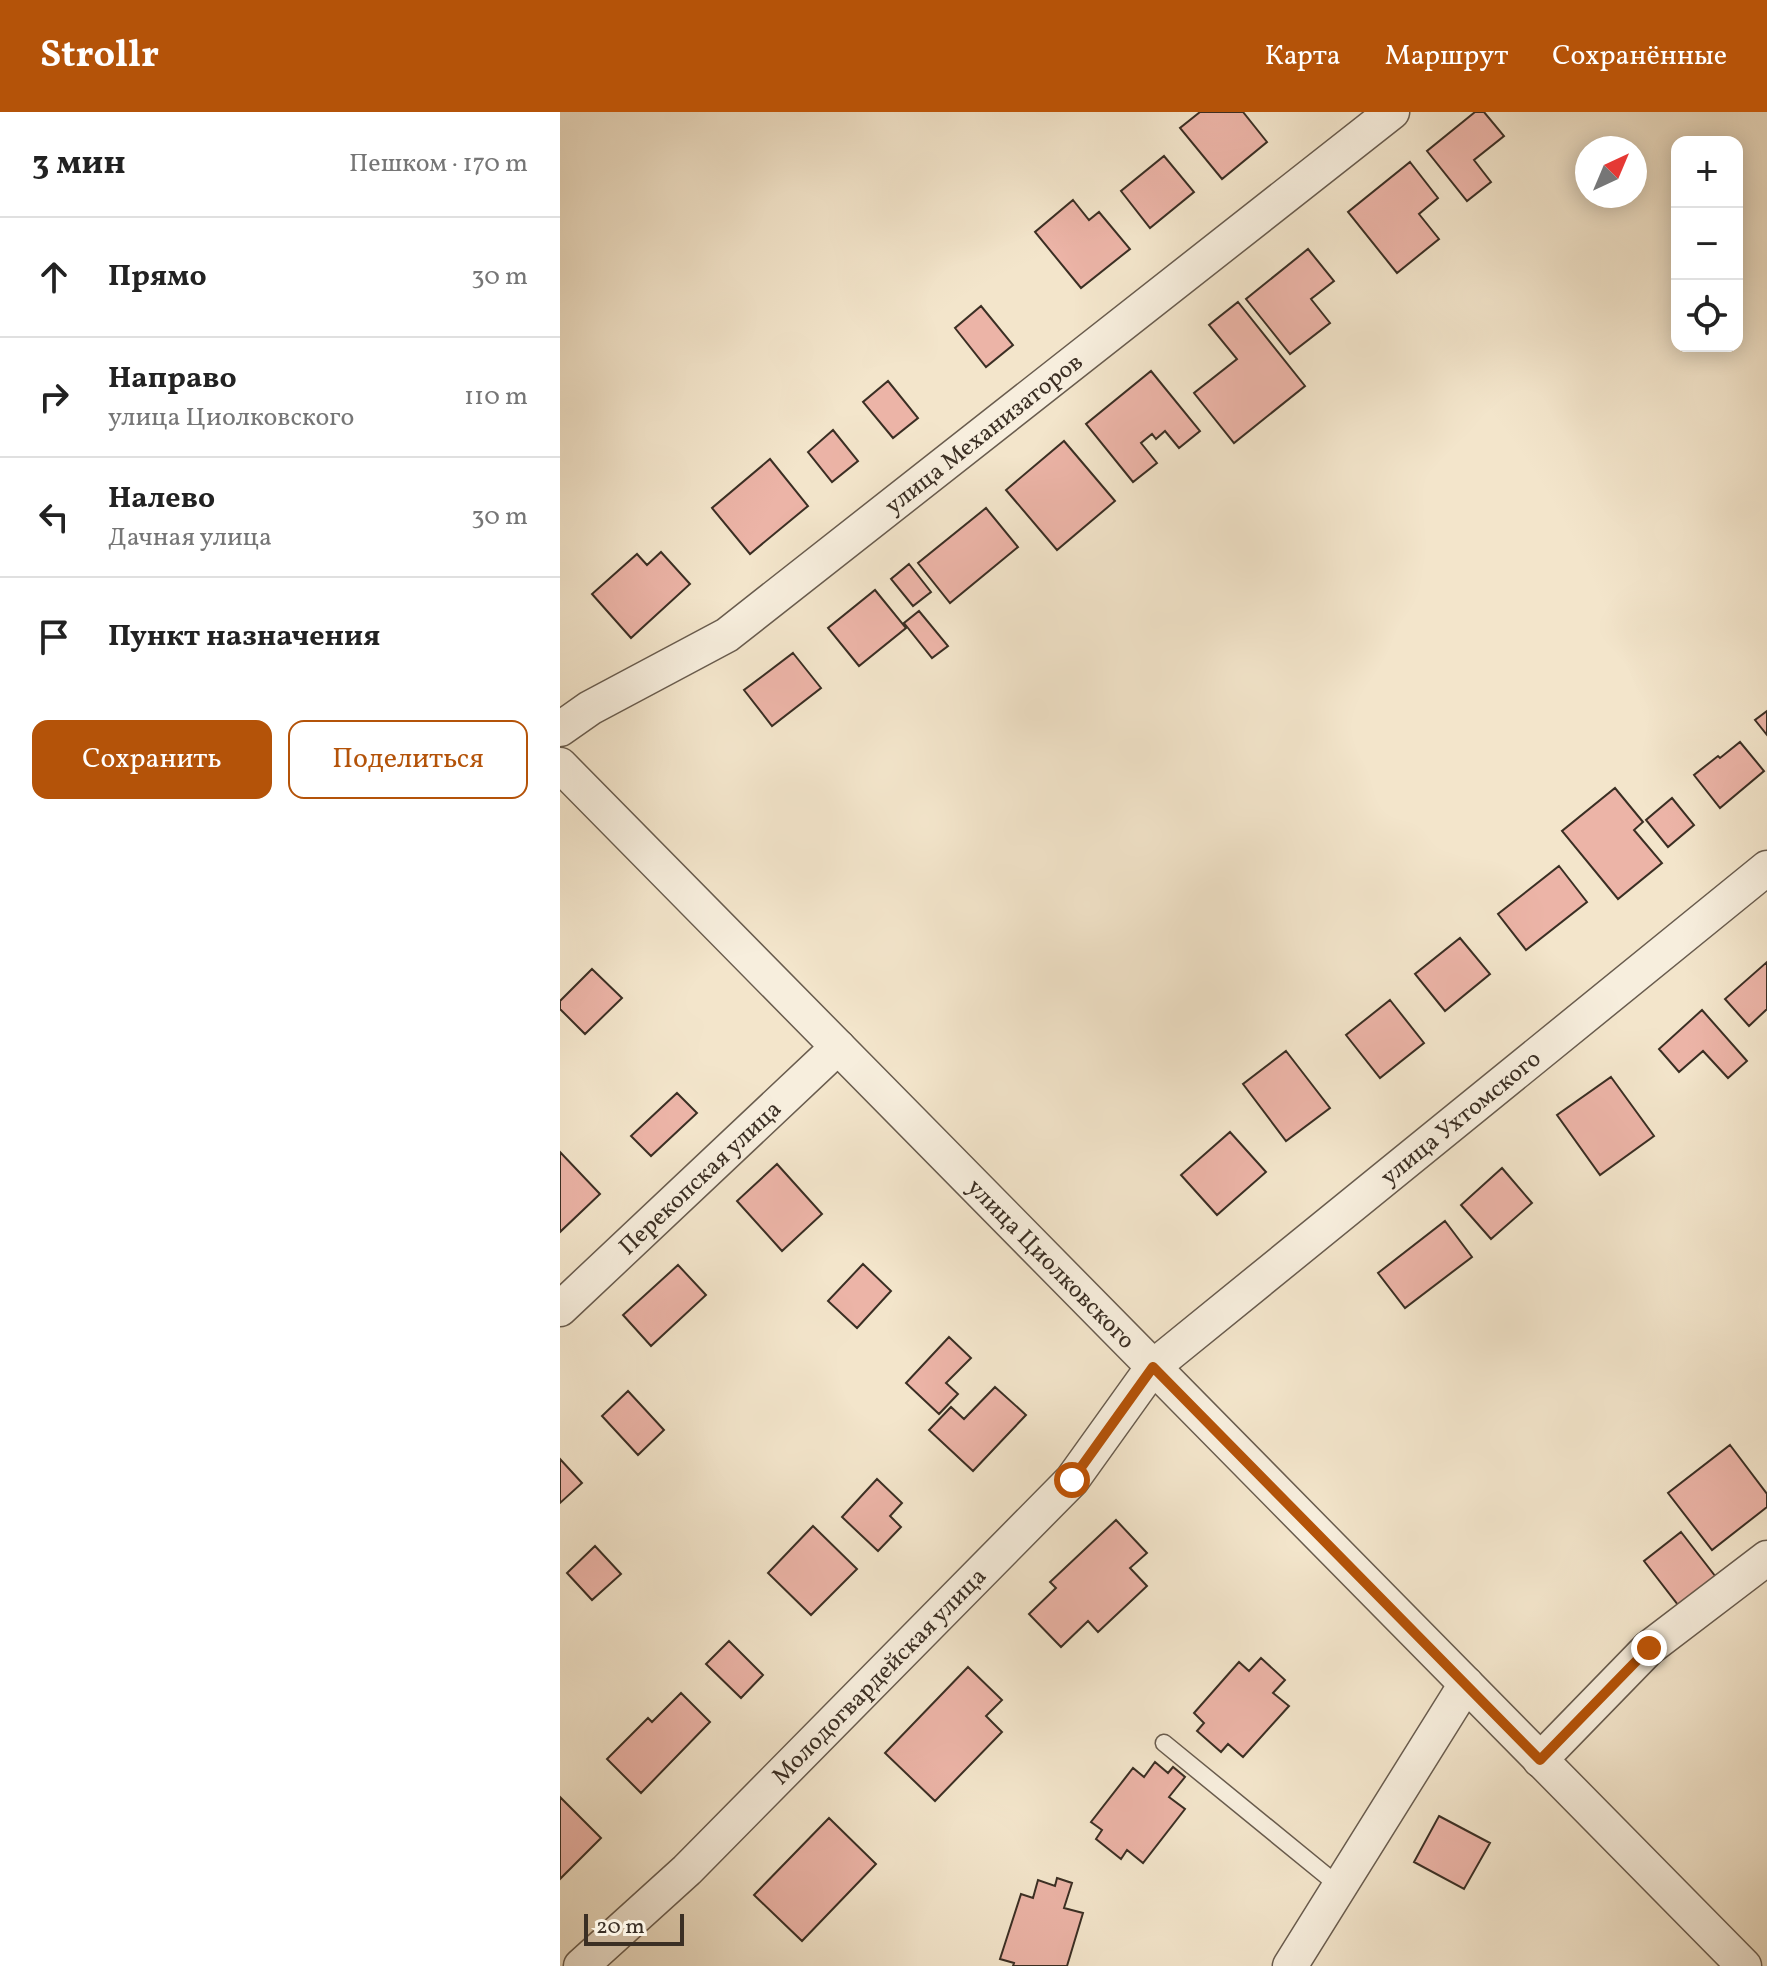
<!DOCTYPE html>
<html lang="ru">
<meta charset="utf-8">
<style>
body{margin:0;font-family:Vollkorn,serif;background:#f6f6f6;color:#222}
.controls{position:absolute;right:24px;top:24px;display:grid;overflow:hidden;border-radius:16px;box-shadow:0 4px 20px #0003}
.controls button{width:72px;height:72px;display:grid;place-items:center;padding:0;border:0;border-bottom:2px solid #e0e0e0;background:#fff;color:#222;font:40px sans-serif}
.compass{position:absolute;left:1015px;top:24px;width:72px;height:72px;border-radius:50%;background:#fff;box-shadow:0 4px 20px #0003;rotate:44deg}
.scale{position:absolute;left:24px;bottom:20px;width:100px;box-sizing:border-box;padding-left:8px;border:4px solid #3b2f24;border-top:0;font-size:22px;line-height:28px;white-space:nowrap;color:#3b2f24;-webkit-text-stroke:6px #f7eedd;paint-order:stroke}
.stop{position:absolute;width:24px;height:24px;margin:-18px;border:6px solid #b45309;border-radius:50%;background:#fff}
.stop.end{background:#b45309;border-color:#fff;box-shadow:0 2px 8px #0008}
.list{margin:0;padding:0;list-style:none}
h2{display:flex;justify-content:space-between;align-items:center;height:104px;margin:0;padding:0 32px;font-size:34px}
h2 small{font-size:26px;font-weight:400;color:#767676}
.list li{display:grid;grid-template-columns:52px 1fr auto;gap:24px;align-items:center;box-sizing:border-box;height:120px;padding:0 32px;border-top:2px solid #e0e0e0}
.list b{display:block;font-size:30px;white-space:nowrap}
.list p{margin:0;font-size:26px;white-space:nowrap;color:#767676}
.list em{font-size:26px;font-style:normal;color:#767676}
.actions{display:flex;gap:16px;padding:24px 32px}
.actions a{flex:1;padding:18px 0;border:2px solid #b45309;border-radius:16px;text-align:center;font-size:28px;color:#b45309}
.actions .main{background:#b45309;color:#fff}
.icon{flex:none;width:44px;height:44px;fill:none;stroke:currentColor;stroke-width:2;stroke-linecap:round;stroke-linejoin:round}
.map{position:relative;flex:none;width:1207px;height:1854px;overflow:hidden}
header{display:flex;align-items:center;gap:48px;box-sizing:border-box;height:112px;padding:0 40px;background:#b45309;color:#fff}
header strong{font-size:38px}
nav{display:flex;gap:44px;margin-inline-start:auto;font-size:28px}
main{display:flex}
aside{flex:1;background:#fff}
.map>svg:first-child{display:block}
</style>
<header>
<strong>Strollr</strong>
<nav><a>Карта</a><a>Маршрут</a><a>Сохранённые</a></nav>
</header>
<main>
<aside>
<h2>3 мин<small>Пешком · 170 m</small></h2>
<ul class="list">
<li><svg class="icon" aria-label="ahead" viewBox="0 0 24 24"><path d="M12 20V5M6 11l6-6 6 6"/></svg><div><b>Прямо</b></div><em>30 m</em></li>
<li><svg class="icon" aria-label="right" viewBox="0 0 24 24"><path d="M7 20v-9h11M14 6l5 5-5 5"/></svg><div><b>Направо</b><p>улица Циолковского</p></div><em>110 m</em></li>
<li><svg class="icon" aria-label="left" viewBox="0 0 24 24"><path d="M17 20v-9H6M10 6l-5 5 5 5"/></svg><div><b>Налево</b><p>Дачная улица</p></div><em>30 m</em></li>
<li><svg class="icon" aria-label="arrive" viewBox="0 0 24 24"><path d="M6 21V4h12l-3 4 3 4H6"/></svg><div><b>Пункт назначения</b></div></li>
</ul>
<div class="actions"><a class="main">Сохранить</a><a>Поделиться</a></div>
</aside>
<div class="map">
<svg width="1207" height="1854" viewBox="0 0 1207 1854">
<rect width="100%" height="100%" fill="#f3e5cb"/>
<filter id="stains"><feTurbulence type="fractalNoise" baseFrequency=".0025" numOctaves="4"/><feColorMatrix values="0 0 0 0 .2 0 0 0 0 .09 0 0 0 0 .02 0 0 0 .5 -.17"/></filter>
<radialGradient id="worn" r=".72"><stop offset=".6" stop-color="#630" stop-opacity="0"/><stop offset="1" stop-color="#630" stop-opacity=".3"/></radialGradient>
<!-- building -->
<path fill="#ecb4a7" stroke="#3b2f24" stroke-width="2" d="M640,0H683L707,30L662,67L620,16Z
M915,0H924L944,24L914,48L931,70L907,89L867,39Z
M604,44L634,80L590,116L561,79Z
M850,50L878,86L859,102L879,127L837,161L788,100Z
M513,88L529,108L539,100L570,137L521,176L475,120Z
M748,137L774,169L751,187L770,211L730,242L686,187Z
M678,190L745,274L674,331L634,281L677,247L649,213Z
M421,194L453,233L426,255L395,216Z
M591,259L640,319L619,336L605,319L596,327L592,322L581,331L597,351L573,370L526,312Z
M328,269L358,306L333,326L303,290Z
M273,318L298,349L272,370L248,340Z
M504,329L555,389L497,438L446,378Z
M210,347L248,394L190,442L152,396Z
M426,396L458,435L390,491L358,451Z
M101,440L130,472L71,526L32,482L77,442L87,453Z
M349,452L371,480L353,494L331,467Z
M315,478L346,516L299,554L268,516Z
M359,499L388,534L372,546L344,511Z
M233,541L261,576L212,614L184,578Z
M1207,599V623L1195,608Z
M1180,630L1204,659L1160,696L1134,663L1158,644L1160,646Z
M1055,676L1083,710L1074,718L1102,751L1058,787L1002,719Z
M1112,686L1134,713L1108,735L1086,708Z
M999,754L1027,790L966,838L938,802Z
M900,826L930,862L885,899L855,862Z
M1207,850V897L1189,914L1165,887Z
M32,857L62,886L25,922L0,897V889Z
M830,888L864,931L820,966L786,923Z
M1142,898L1187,949L1168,966L1143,939L1119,960L1099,937Z
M726,939L770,996L726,1029L683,972Z
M1051,965L1094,1024L1040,1063L997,1003Z
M117,981L137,1001L91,1044L71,1024Z
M670,1020L706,1060L657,1103L621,1063Z
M0,1040L40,1082L0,1120Z
M217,1052L262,1102L222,1139L177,1089Z
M942,1056L972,1091L931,1127L901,1093Z
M885,1109L912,1145L845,1196L818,1161Z
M303,1152L331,1179L297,1216L268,1189Z
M118,1153L146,1183L91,1234L63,1203Z
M389,1225L411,1246L386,1271L398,1282L379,1302L346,1271Z
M435,1275L466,1303L413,1359L369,1318L391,1295L404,1307Z
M68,1279L104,1318L78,1343L42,1304Z
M1170,1333L1207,1382V1395L1152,1438L1108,1381Z
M0,1347L22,1371L0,1391Z
M317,1367L342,1391L330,1404L341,1415L318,1439L282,1405Z
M556,1408L587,1441L570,1456L587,1474L538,1520L528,1509L501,1535L469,1502L496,1476L490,1470Z
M253,1414L297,1457L251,1503L208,1461Z
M1121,1420L1159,1469L1122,1498L1084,1449Z
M35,1434L61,1462L32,1488L7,1461Z
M169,1529L203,1563L181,1586L146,1552Z
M701,1546L725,1568L713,1581L729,1594L683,1645L668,1632L661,1640L637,1619L644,1611L634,1601L679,1550L689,1559Z
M408,1555L442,1588L426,1604L442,1620L375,1689L325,1641Z
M121,1581L150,1610L81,1681L47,1647L88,1606L92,1610Z
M595,1650L608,1661L613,1655L625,1665L609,1685L625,1697L583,1751L567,1738L561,1747L536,1727L542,1718L531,1710L573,1656L584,1665Z
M0,1685L41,1726L0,1767Z
M879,1704L930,1731L904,1777L854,1750Z
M269,1706L316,1752L242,1829L194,1783Z
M497,1766L512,1771L504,1796L523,1801L507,1854H453L454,1851L440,1847L461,1782L473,1786L478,1768L495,1774Z"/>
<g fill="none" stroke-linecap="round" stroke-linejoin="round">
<defs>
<path id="lane" d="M604,1631L779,1774"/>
<g id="street">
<path id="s1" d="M0,617L30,596L167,523L832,0"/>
<path id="s2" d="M0,653L1184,1854"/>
<path id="s3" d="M0,1197L278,935"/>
<path d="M980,1648L1089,1536L1207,1446"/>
<path id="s4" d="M21,1854L127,1758L512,1368L593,1255L1207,756"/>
<path d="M730,1854L906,1572"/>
</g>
</defs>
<!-- lane casing -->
<use href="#lane" stroke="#695c4e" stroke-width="19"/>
<!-- street casing -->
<use href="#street" stroke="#695c4e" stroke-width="37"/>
<!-- lane -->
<use href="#lane" stroke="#f7eedd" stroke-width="16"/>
<!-- street -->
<use href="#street" stroke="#f7eedd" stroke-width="34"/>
</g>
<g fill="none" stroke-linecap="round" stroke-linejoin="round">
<!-- route -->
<path stroke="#b45309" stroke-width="10" d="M512,1368L593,1255L980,1648L1089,1536"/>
</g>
<g text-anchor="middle" stroke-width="6" stroke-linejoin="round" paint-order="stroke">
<!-- street labels -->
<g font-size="24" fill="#3b2f24" stroke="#f7eedd">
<text dy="8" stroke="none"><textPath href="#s1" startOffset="518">улица Механизаторов</textPath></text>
<text dy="8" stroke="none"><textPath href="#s4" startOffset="1226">улица Ухтомского</textPath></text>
<text dy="8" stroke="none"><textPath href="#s3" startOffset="192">Перекопская улица</textPath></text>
<text dy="8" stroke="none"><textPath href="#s2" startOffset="700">улица Циолковского</textPath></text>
<text dy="8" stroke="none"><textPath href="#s4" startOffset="416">Молодогвардейская улица</textPath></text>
</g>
</g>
<rect width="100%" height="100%" filter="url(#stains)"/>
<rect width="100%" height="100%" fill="url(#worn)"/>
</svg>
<div class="controls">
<button>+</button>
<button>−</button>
<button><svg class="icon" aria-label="locate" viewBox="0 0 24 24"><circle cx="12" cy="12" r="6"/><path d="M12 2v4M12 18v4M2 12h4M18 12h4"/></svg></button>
</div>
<svg class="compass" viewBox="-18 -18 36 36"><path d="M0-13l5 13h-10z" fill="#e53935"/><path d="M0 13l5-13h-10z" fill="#767676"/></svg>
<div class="scale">20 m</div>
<div class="stop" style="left:512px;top:1368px"></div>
<div class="stop end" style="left:1089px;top:1536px"></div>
</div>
</main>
